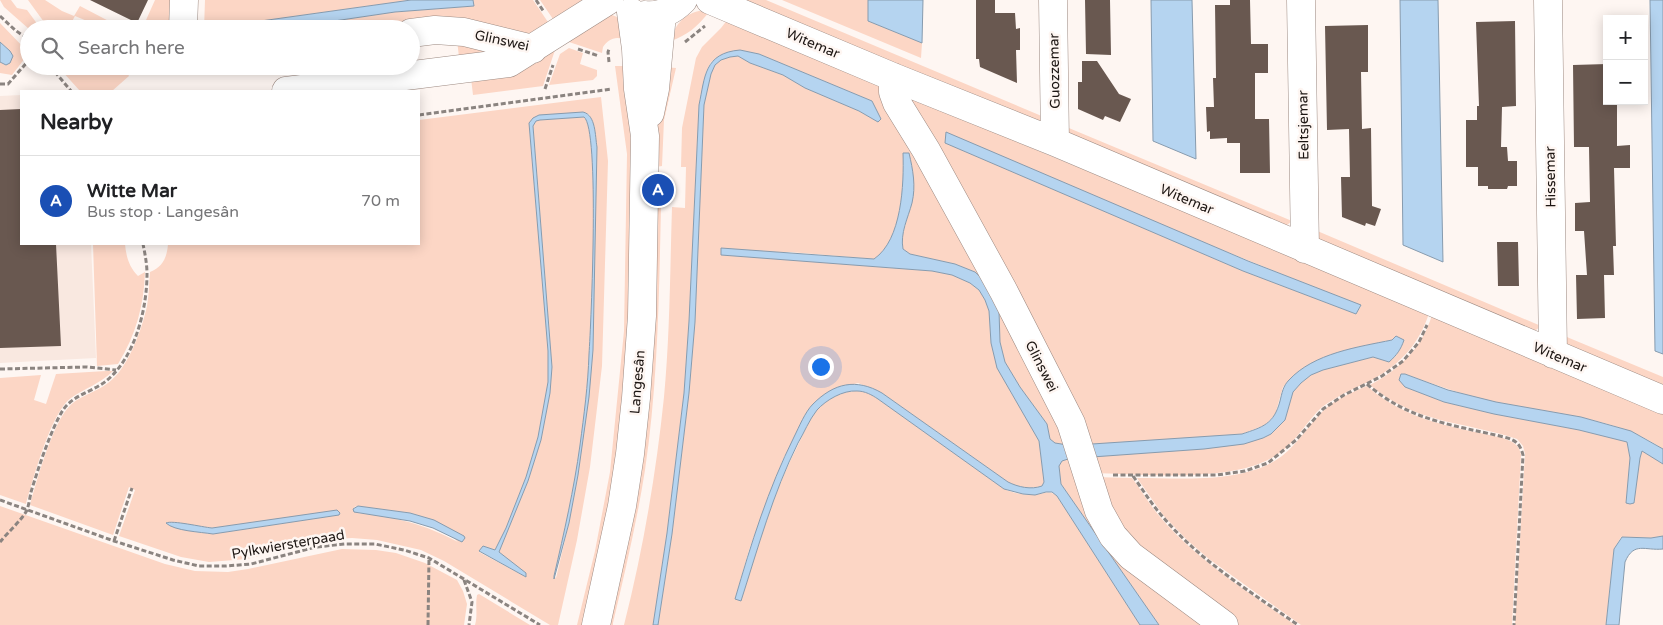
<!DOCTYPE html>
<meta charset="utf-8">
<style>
body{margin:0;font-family:"Varela Round",sans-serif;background:#f2f2f2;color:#202124}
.controls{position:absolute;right:15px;top:15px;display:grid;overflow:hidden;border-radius:0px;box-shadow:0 2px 12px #0003}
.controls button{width:45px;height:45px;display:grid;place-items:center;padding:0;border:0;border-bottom:1px solid #e0e0e0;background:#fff;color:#202124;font:25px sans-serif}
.you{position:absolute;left:820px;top:366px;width:18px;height:18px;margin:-12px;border:4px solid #fff;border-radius:50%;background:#1a73e8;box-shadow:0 0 0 8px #1a73e833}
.badge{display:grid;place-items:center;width:32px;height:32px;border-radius:50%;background:#0f766e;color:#fff;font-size:16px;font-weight:700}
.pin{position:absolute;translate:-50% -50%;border:2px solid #fff;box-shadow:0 1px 5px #0006}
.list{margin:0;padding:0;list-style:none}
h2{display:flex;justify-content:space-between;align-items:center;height:65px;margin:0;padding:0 20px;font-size:21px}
h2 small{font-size:16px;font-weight:400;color:#757577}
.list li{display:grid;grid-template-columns:32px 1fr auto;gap:15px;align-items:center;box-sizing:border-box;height:90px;padding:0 20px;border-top:1px solid #e0e0e0}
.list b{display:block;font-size:19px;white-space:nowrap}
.list p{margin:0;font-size:16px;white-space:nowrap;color:#757577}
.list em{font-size:16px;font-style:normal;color:#757577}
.icon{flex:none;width:28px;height:28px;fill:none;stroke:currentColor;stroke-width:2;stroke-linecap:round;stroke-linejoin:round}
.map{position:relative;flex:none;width:1663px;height:625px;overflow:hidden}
.search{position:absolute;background:#fff;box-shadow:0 2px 12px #0003;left:20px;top:20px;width:400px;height:55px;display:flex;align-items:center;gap:12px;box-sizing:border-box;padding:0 18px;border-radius:28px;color:#757577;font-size:19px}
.panel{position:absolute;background:#fff;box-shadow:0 2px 12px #0003;left:20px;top:90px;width:400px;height:155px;border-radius:0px}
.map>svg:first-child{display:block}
</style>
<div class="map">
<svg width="1663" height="625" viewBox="0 0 1663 625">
<rect width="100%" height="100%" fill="#fef6f2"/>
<!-- built -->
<path fill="#f9e8e0" d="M21,95V244H91L96,358L0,363V96Z"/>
<!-- green -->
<path fill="#fcd6c5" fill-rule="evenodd" d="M0,0H11L17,8L27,10L41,29H29L4,7Z
M28,0H45L62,11L74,16L80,6L124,29H106L75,16L68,29H49Z
M155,0H176V29H142Z
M205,0H411L225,26L226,29H204Z
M473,0H533L550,25L524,37L403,29H280L395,12L474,6Z
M540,0H586L555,22Z
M741,0H766L1044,117L1037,122Z
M782,0H868V21L922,43L921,58Z
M699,11L709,12C698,26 687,36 670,41C675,26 682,15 699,11Z
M612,15L617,17L622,25L623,39C614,36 608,40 603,47L602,53L566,41L604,16Z
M728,19L883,86L1074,446L1054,443L1050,439L1047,424L1020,387L1005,362L1000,342L999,311L975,272L955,264L910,254L903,249V234L912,201L903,153C904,184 902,240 874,259L790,252L721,254L932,271L952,275L970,283L979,290L985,300L989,311L991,343L1011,393L1028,419L1039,441L1044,482L1042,486C1031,490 1018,487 1008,482L882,393L858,383L832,390L812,405L783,459L749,550L735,599L741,600C758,547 773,493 799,443C804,433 809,419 817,410C826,400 843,390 857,391C865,391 872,395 878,399L1004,489C1013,493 1023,495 1033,495C1043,495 1048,489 1057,496L1140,625H658L672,534L689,393L695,322L704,105L711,74L715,65L721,60L730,57L738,56L750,63L783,75L805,88L859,111L878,122L872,101L759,54L740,50L711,62L706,72L699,105L689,321L684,393L667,533L653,625H624C643,550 656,474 664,397C670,334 670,271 672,207L685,208L686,167H681L682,128L696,58L702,47L721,28Z
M0,23L29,53L12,75L0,73V62L6,65L10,51L0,42Z
M457,40L505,50L459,57Z
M556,47L543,86L473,95L471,78Z
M569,48L583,53L580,64L597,70V76L593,80L549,85L560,54Z
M61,66L115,75L128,74L129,76L112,91H80L61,70Z
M204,66H259L205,73Z
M615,66H627L633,191L630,332L616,473L584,625H577L595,551L610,472L624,331L627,154Z
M664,67L676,68L664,120L662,166L656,167L658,120Z
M601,97L608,161L602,366L590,467L577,540L558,625H550L444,561L421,550L377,540L352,538L324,540L247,559L209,562L181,557L119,536L135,490L129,487L113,535L30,505C36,482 52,427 67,409C77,396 95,393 108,383C128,369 142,329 147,306C149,295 149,283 150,272C163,267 167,257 168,244H419V120ZM589,114L597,147L593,350L578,475L569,523L556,578L554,576C564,533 574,489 580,445C584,415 588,385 589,354C591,324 600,129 584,117L540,120L536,121L533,126L552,367L550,393L541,440L528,481L499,552L526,577L479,552L483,546L495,550L506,528L526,477L538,437L548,382V351L529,123L539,115ZM358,506L410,513L434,520L458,542C424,524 396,517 358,513L354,507ZM340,513L338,515L213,534L194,532L167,524L212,528Z
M909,97L1429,313C1419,346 1397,367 1368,382C1359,386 1350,390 1341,395C1335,399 1327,403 1322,407C1306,422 1296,442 1278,454C1236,484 1143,474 1092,473ZM945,138L1361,306L1356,314L1243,271L946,143ZM1392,340L1401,348L1395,357L1389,361L1373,357L1323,370L1311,375L1301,383L1293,392L1285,420L1271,434L1263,438L1205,437L1242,434L1265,425L1275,415L1283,387L1294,375L1347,350Z
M1064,126L1292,221L1287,225L1280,226L1070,139Z
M656,207H661C659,295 658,383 645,470C637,521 625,572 613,623V625H608Z
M1315,230L1541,326L1536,330L1529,332L1317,239Z
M93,244H125C126,256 129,267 138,276L145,272C144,305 136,335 118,364L97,366Z
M1432,315L1663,414V449C1614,415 1551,415 1495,402C1464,395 1435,385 1405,374V387L1444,402L1494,414L1579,430L1627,442L1630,458L1626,502L1630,504L1634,503L1640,458L1642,451L1663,464V536L1651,538L1621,537L1614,549L1606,625H1515L1525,454L1523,446L1517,439C1463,421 1416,424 1370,385C1400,369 1422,348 1432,315Z
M1562,335L1663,377V389L1565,344Z
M106,371H113C100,384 85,388 71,398C51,412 33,480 26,504L0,495V378L41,375L34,400L46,404L56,374Z
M1367,386C1406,421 1454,427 1503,438C1513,442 1519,444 1521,455L1512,625H1301L1209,559L1187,540L1163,515L1137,478C1181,478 1245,484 1282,456C1298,443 1309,425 1323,411C1334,400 1352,392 1367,386Z
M1077,456L1094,511L1216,625H1159L1061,484L1059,466L1062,461Z
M1093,477L1132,478C1142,491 1150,506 1161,518C1198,561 1249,592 1295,625H1232L1135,552Z
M0,506L165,564L195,571L228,572L248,569L342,549L376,550L396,553L425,563L457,580L463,591L467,604L464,625H0Z
M479,594L530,625H475C478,615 475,605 477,595Z"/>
<!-- water -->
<path fill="#b5d4f0" stroke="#879bae" d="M411,0H473L474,6L395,12L280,29H226L225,26Z
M868,0H923L922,43L868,21Z
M1151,0H1192L1196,159L1153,141Z
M1400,0H1438L1443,262L1403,245Z
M1650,0H1663V354L1655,351Z
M0,42L10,51L13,56L10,63L6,65L0,62Z
M740,50L759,54L872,101L881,119L878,122L859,111L805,88L783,75L750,63L738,56L730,57L721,60L715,65L711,74L704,105L695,322L689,393L672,534L658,625H653L667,533L684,393L689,321L699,105C705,77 704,53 740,50Z
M583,112C596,115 595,136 597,147L593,350L589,397L578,475L569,523L554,579V576C564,533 574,489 580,445C584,415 588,385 589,354C591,324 600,129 584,117L540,120L536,121L533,126L552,367L550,393L541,440L528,481L499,552L526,573V577L479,551L483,546L495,550L506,528L526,477L538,437L548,382V351L529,123L533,118L539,115Z
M946,132L1248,261L1361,305L1356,314L1243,271L945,143Z
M903,153H909C913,170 916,186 912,203C908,218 900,233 903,249L910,254L955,264L975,272L988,284L999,311L1000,342L1005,362L1020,387L1047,424L1050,439L1055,443L1074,446L1077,456L1062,461L1059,466L1061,484L1159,625H1140L1057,496L1052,492H1046L1035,495L1023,494L1004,489L878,399C872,395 865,391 857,391C843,390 826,400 817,410C809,420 804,433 798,443C773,493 758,548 741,601L735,599C751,544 768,489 794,437C799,427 805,412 813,404C834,383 856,378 882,393L1008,482C1018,487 1031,490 1042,486L1044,482L1039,441L997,368L991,343L989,311L985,300L979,290L970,283L952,275L932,271L721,255V248L874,259C902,240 904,184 903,153Z
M1396,336L1404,340C1401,349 1397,355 1389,362L1373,357L1323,370L1311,375L1301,383L1293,392L1285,420L1271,434L1263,438L1244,444L1204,449L1092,457V444L1242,434C1263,427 1274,424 1280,401C1282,393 1283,386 1289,380C1314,353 1358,347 1392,340Z
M1401,374H1405L1448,390L1496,402L1581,417L1631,431L1663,449V464L1642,451L1640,458L1634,503L1630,504L1626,503L1630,458L1627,442L1579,430L1494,414L1444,402L1405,387L1399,380Z
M358,506L410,513L434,520L464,536L465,538L462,542L433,528L410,521L354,512L353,509Z
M337,510L340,513L339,515L213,534C201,532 174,531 166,523C172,520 202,527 212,528Z
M1663,536V549C1645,551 1634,541 1625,562L1619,625H1606L1614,549L1622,537L1651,538Z"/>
<!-- building -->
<path fill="#695850" d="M90,0H148L137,23Z
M976,0H995V13H1015L1016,29L1020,28V50H1016L1017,83L980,67L979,59H976Z
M1085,0H1110L1111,55L1086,54Z
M1230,0H1250L1251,44H1268V73H1255V119H1269L1270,173H1240V143H1227V138L1210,139V131L1207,132L1206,107H1214L1213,78H1216L1215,5H1230Z
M1515,21L1516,106L1502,107L1501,147H1507L1508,161H1517V186H1508L1507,189H1488V186H1478V167H1466V120H1477V106H1479L1476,22Z
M1368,25V72H1361L1362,129L1371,128L1372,206L1381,209L1375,226L1366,223L1365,226L1342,217L1341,177H1350L1349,129L1327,130L1325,26Z
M1082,61H1097L1119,94L1131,99L1120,122L1105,116L1103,120L1078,109V82H1082Z
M1607,64V101H1617V146L1630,145V168H1614L1616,246H1613L1614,275H1604L1605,318L1577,319L1576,275H1587L1584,231H1575V203L1590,202L1589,147H1574L1573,65Z
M21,109V244H56L61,346L0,348V110Z
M1497,242H1518L1519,286H1498Z"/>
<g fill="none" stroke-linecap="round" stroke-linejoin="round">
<defs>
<path id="minor" d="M710,0L893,77L1055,142L1663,400
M1053,0L1055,142
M1301,0L1305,249
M1548,0L1553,354
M644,15C659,17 672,11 683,0
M183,29L184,0
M411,33L435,30L464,32L533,49
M893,77V92L897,103L926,150L1003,290L1071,423L1099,511L1113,536L1131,556L1224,625
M286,91L509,63L609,0
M650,113L655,89L662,14
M596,625L622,506L630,454L636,398L642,316L645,136L638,89L636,49L631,12"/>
</defs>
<!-- minor casing -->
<use href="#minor" stroke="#9d8a82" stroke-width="29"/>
<!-- path -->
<path stroke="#8b8480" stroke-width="3" stroke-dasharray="5 2.5" stroke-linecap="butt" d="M536,0L544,12
M0,16L15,30L29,40
M685,42L705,26
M578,49L599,56
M609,62L608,52L609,49
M50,66L71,91
M92,66L121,69L160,66
M0,84H8L29,60
M545,89L553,65
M419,115L612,89
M0,369L87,367L116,370
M1367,384C1408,420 1453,425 1504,437C1515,440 1520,443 1523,455L1514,625
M1113,475H1217L1245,471L1268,463L1296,440L1323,409L1344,395L1382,376L1403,361L1419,342L1427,325
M1133,476C1143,490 1152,505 1163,517C1200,561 1251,592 1298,625
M0,500L114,541L173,560L199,566H226L251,564L316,547L345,544H375L404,550L429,558L540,625
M114,541L132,488
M0,542C7,533 22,520 27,510C29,504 30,497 31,492C38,469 51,429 63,410C73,395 92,392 106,381C135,358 147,309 147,274C147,264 145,254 143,244
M464,580L472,602L469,625
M428,625L429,558"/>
<!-- minor -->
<use href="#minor" stroke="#fff" stroke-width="28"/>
</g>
<g text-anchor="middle" stroke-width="5" stroke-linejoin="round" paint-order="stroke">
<!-- street labels -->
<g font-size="14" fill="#1d1613" stroke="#fef6f2">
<text transform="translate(502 40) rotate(12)" y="5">Glinswei</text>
<text transform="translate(813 43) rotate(23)" y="5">Witemar</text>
<text transform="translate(1054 71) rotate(-91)" y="5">Guozzemar</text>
<text transform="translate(1303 125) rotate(-91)" y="5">Eeltsjemar</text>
<text transform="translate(1550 177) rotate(-91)" y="5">Hissemar</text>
<text transform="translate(1187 199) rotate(23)" y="5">Witemar</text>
<text transform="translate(1560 357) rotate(23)" y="5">Witemar</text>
<text transform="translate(1042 366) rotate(63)" y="5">Glinswei</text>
<text transform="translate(637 382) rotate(-85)" y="5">Langesân</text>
<text transform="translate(288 544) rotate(-10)" y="5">Pylkwiersterpaad</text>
</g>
</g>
</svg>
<div class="controls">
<button>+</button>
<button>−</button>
</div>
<div class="you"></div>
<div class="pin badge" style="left:658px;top:190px;background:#1a4fb4">A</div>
<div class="search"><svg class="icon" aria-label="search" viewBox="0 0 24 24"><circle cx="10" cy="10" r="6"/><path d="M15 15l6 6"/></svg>Search here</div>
<section class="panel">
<h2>Nearby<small></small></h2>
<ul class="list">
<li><span class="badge" style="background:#1a4fb4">A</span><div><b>Witte Mar</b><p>Bus stop · Langesân</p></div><em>70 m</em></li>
</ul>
</section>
</div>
